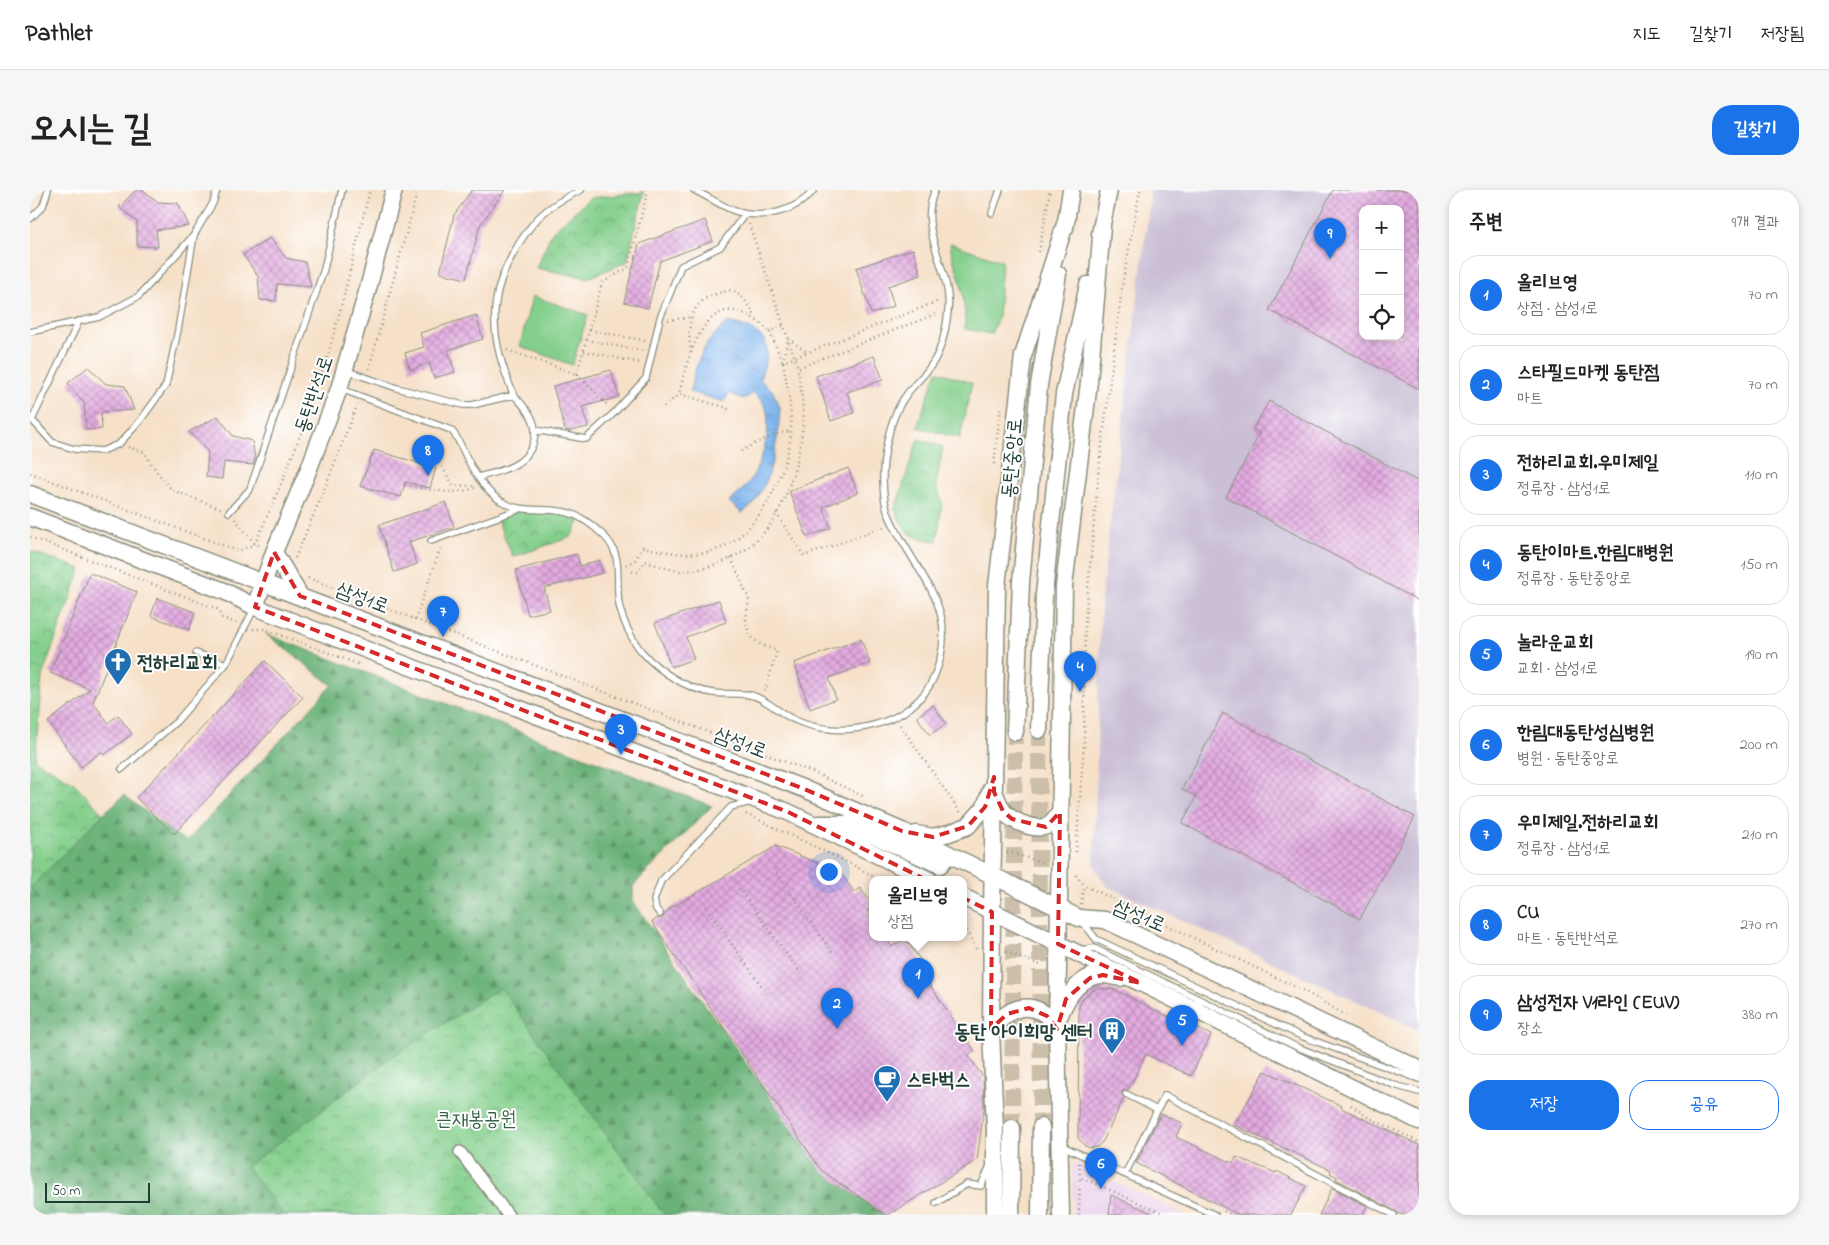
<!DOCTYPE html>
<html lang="ko">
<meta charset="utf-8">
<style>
body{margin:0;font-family:"Indie Flower","Poor Story",sans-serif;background:#f6f6f6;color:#222}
.controls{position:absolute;right:15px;top:15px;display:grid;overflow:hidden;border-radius:10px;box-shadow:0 2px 8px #0003}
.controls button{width:45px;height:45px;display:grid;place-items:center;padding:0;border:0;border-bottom:1px solid #e0e0e0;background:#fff;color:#222;font:25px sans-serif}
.scale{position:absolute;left:15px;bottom:12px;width:105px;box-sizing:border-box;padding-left:5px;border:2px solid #1f3d34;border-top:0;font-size:14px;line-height:18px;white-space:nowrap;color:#1f3d34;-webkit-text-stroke:4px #fff;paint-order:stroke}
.you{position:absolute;left:798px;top:681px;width:18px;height:18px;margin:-12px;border:4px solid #fff;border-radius:50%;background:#1a73e8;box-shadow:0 0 0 8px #1a73e833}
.badge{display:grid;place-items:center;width:32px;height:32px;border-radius:50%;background:#1a73e8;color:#fff;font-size:16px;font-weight:700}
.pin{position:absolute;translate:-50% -41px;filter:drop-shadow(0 1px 2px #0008)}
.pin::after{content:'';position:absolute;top:26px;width:18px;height:15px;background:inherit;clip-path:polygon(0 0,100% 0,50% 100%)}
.popup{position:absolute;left:839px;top:686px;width:98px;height:65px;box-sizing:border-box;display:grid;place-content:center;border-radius:10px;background:#fff;filter:drop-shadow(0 1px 4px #0005);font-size:16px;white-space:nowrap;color:#767676}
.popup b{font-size:19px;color:#222}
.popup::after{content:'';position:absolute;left:50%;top:100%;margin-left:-10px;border:10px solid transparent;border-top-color:#fff}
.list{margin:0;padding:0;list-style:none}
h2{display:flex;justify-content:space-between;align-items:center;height:65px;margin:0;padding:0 20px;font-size:21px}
h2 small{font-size:16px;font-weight:400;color:#767676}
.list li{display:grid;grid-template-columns:32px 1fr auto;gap:15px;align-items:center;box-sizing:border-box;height:80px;margin:0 10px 10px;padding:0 10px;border:1px solid #e0e0e0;border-radius:20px}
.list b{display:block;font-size:19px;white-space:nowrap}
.list p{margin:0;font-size:16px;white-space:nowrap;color:#767676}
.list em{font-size:16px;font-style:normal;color:#767676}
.actions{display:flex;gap:10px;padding:15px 20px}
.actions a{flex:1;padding:11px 0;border:1px solid #1a73e8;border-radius:20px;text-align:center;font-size:18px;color:#1a73e8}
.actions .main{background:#1a73e8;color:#fff}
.icon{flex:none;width:28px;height:28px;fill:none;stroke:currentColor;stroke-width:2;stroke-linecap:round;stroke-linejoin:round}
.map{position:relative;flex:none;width:1389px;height:1025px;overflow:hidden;border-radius:20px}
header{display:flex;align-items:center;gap:30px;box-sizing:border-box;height:70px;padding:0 25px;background:#fff;border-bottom:1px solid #e0e0e0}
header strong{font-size:24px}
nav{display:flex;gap:28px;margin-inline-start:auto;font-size:18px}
.intro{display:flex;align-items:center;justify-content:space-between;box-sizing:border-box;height:120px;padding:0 30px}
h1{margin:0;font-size:35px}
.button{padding:12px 22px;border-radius:20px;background:#1a73e8;color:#fff;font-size:18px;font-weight:700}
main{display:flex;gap:30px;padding:0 30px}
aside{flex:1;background:#fff;border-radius:20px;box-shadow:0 2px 8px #0003}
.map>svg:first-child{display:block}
</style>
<header>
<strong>Pathlet</strong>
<nav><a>지도</a><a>길찾기</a><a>저장됨</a></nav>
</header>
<div class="intro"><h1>오시는 길</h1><a class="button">길찾기</a></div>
<main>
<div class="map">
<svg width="1389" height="1025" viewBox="0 0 1389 1025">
<defs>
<pattern id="forest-firs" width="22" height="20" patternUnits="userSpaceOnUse" patternTransform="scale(1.25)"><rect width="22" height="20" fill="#6bb278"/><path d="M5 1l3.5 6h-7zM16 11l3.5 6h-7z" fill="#579263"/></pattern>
<pattern id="park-crowns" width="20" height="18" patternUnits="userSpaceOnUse" patternTransform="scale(1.25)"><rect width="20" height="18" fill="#84cf8c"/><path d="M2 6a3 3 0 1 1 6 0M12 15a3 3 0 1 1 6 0" fill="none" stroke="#6ba973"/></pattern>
<pattern id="water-ripples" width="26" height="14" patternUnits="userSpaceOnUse" patternTransform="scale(1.25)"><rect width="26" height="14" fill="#7eb4ed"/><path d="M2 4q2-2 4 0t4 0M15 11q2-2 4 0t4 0" fill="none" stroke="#6794c1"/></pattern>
<pattern id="building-cross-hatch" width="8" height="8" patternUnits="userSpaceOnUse" patternTransform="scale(1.25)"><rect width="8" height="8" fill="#e4abe1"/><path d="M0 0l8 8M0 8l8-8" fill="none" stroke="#b88cb7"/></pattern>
</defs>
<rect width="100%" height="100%" fill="#fff"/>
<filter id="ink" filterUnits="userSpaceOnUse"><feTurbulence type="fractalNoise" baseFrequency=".02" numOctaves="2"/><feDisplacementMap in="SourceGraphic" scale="10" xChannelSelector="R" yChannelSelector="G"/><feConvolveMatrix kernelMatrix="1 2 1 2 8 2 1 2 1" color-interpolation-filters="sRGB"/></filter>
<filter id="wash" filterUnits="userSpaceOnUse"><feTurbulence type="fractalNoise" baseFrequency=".0096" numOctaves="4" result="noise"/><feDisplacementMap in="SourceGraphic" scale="20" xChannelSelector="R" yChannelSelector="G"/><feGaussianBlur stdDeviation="1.12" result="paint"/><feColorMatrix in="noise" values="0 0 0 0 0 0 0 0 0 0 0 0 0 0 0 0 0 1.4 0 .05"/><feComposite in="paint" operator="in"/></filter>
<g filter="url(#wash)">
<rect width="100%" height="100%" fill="#f6e0c8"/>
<!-- built -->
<path fill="#ead1ec" d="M1043,972L1155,1025H1042Z"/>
<!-- industrial -->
<path fill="#cabfd6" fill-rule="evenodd" d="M1121,0H1389V840L1077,696L1064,676L1071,409ZM1333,19H1370V146H1333Z"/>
<!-- grass -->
<path fill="#84cf8c" stroke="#528660" d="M920,53L972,71L968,128L961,144L935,139C935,123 934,107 930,91C927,78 921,66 920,53Z
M502,106L558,125L542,175L490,156Z
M907,181L942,193L930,248L887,237Z"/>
<!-- forest -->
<path fill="url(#forest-firs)" stroke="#457856" d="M236,444L682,616L603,696V711L791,981L854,1025H0V698L73,624L94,605L144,644L157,651L302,495Z"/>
<!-- park -->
<path fill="url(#park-crowns)" stroke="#528660" d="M614,2L597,72L558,88L506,78L522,42L560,8Z
M888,249L913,257L906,294L912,313L907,351C878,347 877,346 865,319Z
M490,319L537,322L551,328L541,347L483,367L466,327Z
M0,361L51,379L12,486L5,570L44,593L73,624L0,698Z
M471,798L634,1025H254L217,977L363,866Z"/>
<!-- water -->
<path fill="url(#water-ripples)" stroke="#4e7890" d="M698,132C712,135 736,141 737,159C738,169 732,181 730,190L742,200L750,218L748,243L743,270L735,294L723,314L712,323L699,312C705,307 711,302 716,296C730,279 743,240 736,218C733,211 729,208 724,203L713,209L699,203L694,212L660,202C667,169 672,154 698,132Z"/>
<g id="blocks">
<!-- building -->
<path fill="url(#building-cross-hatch)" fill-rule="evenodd" d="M106,0H113L128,12L148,13L159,36L126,40L128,57L107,56V32L89,17Z
M442,0H475L450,35L436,89L410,83L424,25Z
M1303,0H1389V199L1239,120ZM1333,19H1370V146H1333Z
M675,30L683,51L630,71L618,118L594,112L609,54Z
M240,48L256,68L275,72L281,97L247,94L246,111L230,110L228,86L213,65Z
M883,59L891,85L858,96L864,116L841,124L826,78Z
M446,125L453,149L418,160L425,182L404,188L399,173L380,180L375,163L394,157L390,143Z
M844,166L853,190L817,202L824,223L801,231L786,186Z
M58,177L76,194L95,196L104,220L71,222L72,239L56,240L54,213L38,193Z
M581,180L589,207L552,217L558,237L540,241L535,240L523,196Z
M1239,211L1389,292V411L1196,307L1230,243L1223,239Z
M188,226L203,246L222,251L225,268L223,275L194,272L192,289L176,287L178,262L159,242Z
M344,260L406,278L400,298L375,292L371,307L330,296Z
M818,278L828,303L793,317L801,338L777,347L759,301Z
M416,312L424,337L379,352L387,374L364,382L349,335Z
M547,364L550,376L569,370L573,383L514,398L520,420L498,425L486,380Z
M60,383L107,402L63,512L78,533L88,525L102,544L74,565L71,562L51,577L18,532L60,499L20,483Z
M127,408L165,422L159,440L121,426Z
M689,410L696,432L656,447L664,469L641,477L625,433Z
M831,449L840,473L799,488L806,509L780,519L764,473Z
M235,471L273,507L144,644L106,608Z
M903,515L916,533L900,545L887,527Z
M1193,523L1385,627L1330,729L1152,633L1166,607L1152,599Z
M746,656L810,682L824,702L830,698L843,715L837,721L843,730V748H856L862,757L875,748L891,771L886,775L945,861L938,865L953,887L954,919L947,970L858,1025H855L791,980L622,732L628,728H633L635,723L641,718Z
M1067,798L1085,800L1143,829L1144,827L1181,845L1161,886L1116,864L1098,900H1094L1092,902L1094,908L1073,951L1067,957L1061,958L1055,956L1048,948L1049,817L1053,808Z
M1235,881L1312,916L1311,918L1389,955V1009L1386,1025H1372L1306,989L1307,987L1300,983L1301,980L1204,935Z
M1131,924L1152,933L1146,947L1203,973L1206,967L1246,983L1247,981L1276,996L1261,1025H1209L1106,973Z
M1302,998L1337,1016L1333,1025H1289Z
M1081,1005L1126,1025H1079Z"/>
</g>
</g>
<g filter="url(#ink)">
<use href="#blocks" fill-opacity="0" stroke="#8a8e7e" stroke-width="1"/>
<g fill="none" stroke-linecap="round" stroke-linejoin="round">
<!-- secondary-tunnel -->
<path stroke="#cbbfaa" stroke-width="16" stroke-dasharray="16 8" stroke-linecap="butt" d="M1009,540L1011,937
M982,938L985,542"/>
<defs>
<path id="lane" d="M664,0C677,6 691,16 705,21C732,30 766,22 784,0
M962,23L970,0
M0,29L13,16L18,0
M49,131L2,230L22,252L44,259L72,261L89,254L110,231L136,195L148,140L164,45
M0,142L69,127L109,106L164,45L183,13L187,0
M317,181L367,198L433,215H442L484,205
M311,199L421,240C427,246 429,252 433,260C442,279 453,300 471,311C491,324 513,317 535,322C550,325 564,336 575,347C594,366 585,390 589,414C592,430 602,450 612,462C630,482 656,499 683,503C696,505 711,502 724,506C739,511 750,524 765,530C810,551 883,537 904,487C930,425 896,395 869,345C863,335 857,323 855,312C849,280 857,230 877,204C884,194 893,187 900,177C912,161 916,141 918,121C923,81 886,41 905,0
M505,240L556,249L584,223L616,188L630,128L651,76L690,57L715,24
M448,287C473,281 504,274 505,242C505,226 494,217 485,206C482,203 481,197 479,193C469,168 462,138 466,111C469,84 491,46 509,27C521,15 536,7 551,0
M199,322L220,299L294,79L312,0
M401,351L490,319
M166,463L196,474
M92,579L147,531L196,474L224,419
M630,724L626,719L624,710L631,691L701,617L721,612
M1052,731L1066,749L1271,846L1389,889
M1049,760L1064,758L1267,857L1364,895L1389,902
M1096,904L1127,920
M1032,956L1185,1025
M1095,984L1135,905L1364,1025
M906,1013L937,994L951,996L960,976"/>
<path id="street" d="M430,962L478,1025"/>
<path id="secondary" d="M1035,38L1041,0
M1070,44L1079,0
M0,304L772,598L872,641L1049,728L1075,730L1389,879
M0,327L194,401L225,417L758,622L899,690
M244,362L270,406
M225,417L244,362L278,281L309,199L339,95L364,0
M1009,540L1014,405L1034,204L1058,95
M985,542L991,392L1009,195L1028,84
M965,604C968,610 970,618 974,622C982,631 1004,641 1017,636C1023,634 1027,627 1030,622
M788,634H818L910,675L914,670L910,661
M886,644L903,647L919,643L938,636L955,617L961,599
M933,707L1061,770L1111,793L1389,931
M1030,825C1037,806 1052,783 1075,785C1080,786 1085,787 1090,788
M961,839C969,832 976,822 987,819C1003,814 1021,824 1027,839
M965,1025V940L961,839L962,722L967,396L993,166L1037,28
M981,1025L982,938
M1010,1025L1011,937
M1031,1025L1027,839L1034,396L1059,192L1072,36"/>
</defs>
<!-- lane casing -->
<use href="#lane" stroke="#8a8e7e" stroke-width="8"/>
<!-- street casing -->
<use href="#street" stroke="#8a8e7e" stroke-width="14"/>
<!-- secondary casing -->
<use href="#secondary" stroke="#8a8e7e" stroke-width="19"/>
<!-- path -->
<path stroke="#8a8e7e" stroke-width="2.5" stroke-dasharray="1 4" stroke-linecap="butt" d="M719,34L762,160
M1009,62L1020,0
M638,130L662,127
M560,140L616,151
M740,142L752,171
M557,150L613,161
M477,160L547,184L579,217
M554,161L611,173
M661,163C656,125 662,107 702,100C714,107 720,116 726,128
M753,172L758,148L777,162
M339,179L388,0
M547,184L572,93L598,78L618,0
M634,217L649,204
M696,224L698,218L649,204C660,157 681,85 739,141L754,135
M98,257L114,262L127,282L142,300L192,319
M711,261C728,252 742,244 761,241
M964,274L971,215
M412,277L423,295L443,296
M0,283L208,361L225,354C250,298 273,242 292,184C311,124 324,61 340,0
M375,295C398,299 422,306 445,298
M746,323L774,366L854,337
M205,329L225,354L230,356
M0,347L187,419L192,428L206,433
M265,368L293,303L327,215
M701,368L719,409L716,430L719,445L730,454L747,461L735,501
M596,375L605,370L613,357C636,362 661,368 685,360C727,348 759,281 761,241C762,218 757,195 753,172L909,111
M597,381L608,382L615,371C626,375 639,380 651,381C660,381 670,379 678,377C697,371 716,362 730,347C756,320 771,268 773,231C774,214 770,195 768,178L908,123
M278,388L782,582L833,606
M385,430L411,357
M223,439H234L331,475
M870,535L931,623
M716,624L825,676L849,690
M977,662L1015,673
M1046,662L1054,555L1055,431L1069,278L1093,90L1110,0
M744,679L804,765
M1046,685L1054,695L1274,801L1319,827
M709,698L771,784
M1051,714L1054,695
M676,717L737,804
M933,737L936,739L946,759
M976,762L1013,776
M1321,915L1338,927L1389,952
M1049,973L1050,987
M1194,1021L1202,1025
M1049,1025L1050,987L1137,1025"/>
<!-- lane -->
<use href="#lane" stroke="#fff" stroke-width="5.5"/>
<!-- street -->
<use href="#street" stroke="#fff" stroke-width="11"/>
<!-- secondary -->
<use href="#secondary" stroke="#fff" stroke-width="16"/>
<!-- path-bridge -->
<path stroke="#8a8e7e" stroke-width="2.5" stroke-dasharray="1 4" stroke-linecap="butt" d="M762,160L768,178"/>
</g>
</g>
<!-- marked area -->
<path fill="none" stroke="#d62828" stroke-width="4" stroke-dasharray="10 6" stroke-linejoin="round" d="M244,362L270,406L772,598L872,641L903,647L938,636L955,617L964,587V602L973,621L982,629L1016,637L1030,622L1028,754L1111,793L1073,785L1060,788L1036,809L1027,839L1017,826L999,818L977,824L961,839L962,722L758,622L225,417Z"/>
<!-- icons -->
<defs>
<symbol id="church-pin" viewBox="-11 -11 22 30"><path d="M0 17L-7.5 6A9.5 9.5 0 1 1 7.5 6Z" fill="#1f6fb2" stroke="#fff"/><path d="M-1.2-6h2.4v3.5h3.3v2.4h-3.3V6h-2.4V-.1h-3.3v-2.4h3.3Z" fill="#fff"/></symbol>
<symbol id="building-pin" viewBox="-11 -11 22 30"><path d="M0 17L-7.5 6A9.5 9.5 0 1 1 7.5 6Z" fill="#1f6fb2" stroke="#fff"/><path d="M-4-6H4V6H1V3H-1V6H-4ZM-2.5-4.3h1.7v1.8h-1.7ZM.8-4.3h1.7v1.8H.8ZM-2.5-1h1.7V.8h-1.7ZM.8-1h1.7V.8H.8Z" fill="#fff"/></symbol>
<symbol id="cafe-pin" viewBox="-11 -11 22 30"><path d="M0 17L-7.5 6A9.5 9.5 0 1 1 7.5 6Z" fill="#1f6fb2" stroke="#fff"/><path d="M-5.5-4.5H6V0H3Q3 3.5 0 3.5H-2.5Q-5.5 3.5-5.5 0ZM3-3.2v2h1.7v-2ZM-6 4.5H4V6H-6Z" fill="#fff"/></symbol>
</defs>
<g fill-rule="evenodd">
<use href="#church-pin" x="72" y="456" width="32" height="43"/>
<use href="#building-pin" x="1066" y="825" width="32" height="43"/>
<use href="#cafe-pin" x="841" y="873" width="32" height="43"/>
</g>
<g text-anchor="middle" stroke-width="4" stroke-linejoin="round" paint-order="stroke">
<!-- street labels -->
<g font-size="20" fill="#1f3d34" stroke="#fff">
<text transform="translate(283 204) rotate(-71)" y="7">동탄반석로</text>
<text transform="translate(981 268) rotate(-85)" y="7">동탄중앙로</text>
<text transform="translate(333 407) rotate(21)" y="7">삼성1로</text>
<text transform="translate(711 552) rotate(21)" y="7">삼성1로</text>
<text transform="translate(1110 725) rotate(23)" y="7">삼성1로</text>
</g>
<!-- poi labels -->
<g font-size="20" font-weight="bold" fill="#1f3d34" stroke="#fff" text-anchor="start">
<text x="107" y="479">전하리교회</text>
<text x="1063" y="848" text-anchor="end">동탄 아이희망 센터</text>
<text x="876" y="896">스타벅스</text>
</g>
<!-- park labels -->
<g font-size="20" fill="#38624a" stroke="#fff">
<text x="446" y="935">큰재봉공원</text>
</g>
</g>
</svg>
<div class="controls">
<button>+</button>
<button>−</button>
<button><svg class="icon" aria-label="locate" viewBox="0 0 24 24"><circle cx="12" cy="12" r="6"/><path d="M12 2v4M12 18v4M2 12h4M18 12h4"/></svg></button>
</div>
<div class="scale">50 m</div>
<div class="you"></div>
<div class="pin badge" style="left:888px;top:809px">1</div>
<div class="popup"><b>올리브영</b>상점</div>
<div class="pin badge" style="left:807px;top:839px">2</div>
<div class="pin badge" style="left:591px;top:565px">3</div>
<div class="pin badge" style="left:1050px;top:502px">4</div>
<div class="pin badge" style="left:1152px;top:856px">5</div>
<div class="pin badge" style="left:1071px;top:999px">6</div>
<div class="pin badge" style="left:413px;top:447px">7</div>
<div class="pin badge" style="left:398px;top:286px">8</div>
<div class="pin badge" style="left:1300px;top:69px">9</div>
</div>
<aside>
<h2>주변<small>9개 결과</small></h2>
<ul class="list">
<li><span class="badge">1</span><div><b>올리브영</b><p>상점 · 삼성1로</p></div><em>70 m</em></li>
<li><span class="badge">2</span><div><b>스타필드마켓 동탄점</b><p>마트</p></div><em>70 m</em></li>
<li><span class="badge">3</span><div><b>전하리교회.우미제일</b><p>정류장 · 삼성1로</p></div><em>110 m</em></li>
<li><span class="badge">4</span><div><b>동탄이마트.한림대병원</b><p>정류장 · 동탄중앙로</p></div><em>150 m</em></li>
<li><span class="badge">5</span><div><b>놀라운교회</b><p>교회 · 삼성1로</p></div><em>190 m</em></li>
<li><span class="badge">6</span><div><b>한림대동탄성심병원</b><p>병원 · 동탄중앙로</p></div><em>200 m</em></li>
<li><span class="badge">7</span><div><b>우미제일.전하리교회</b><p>정류장 · 삼성1로</p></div><em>210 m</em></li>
<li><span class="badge">8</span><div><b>CU</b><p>마트 · 동탄반석로</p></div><em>270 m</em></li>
<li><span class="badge">9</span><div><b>삼성전자 V1라인 (EUV)</b><p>장소</p></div><em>380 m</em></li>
</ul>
<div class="actions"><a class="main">저장</a><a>공유</a></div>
</aside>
</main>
